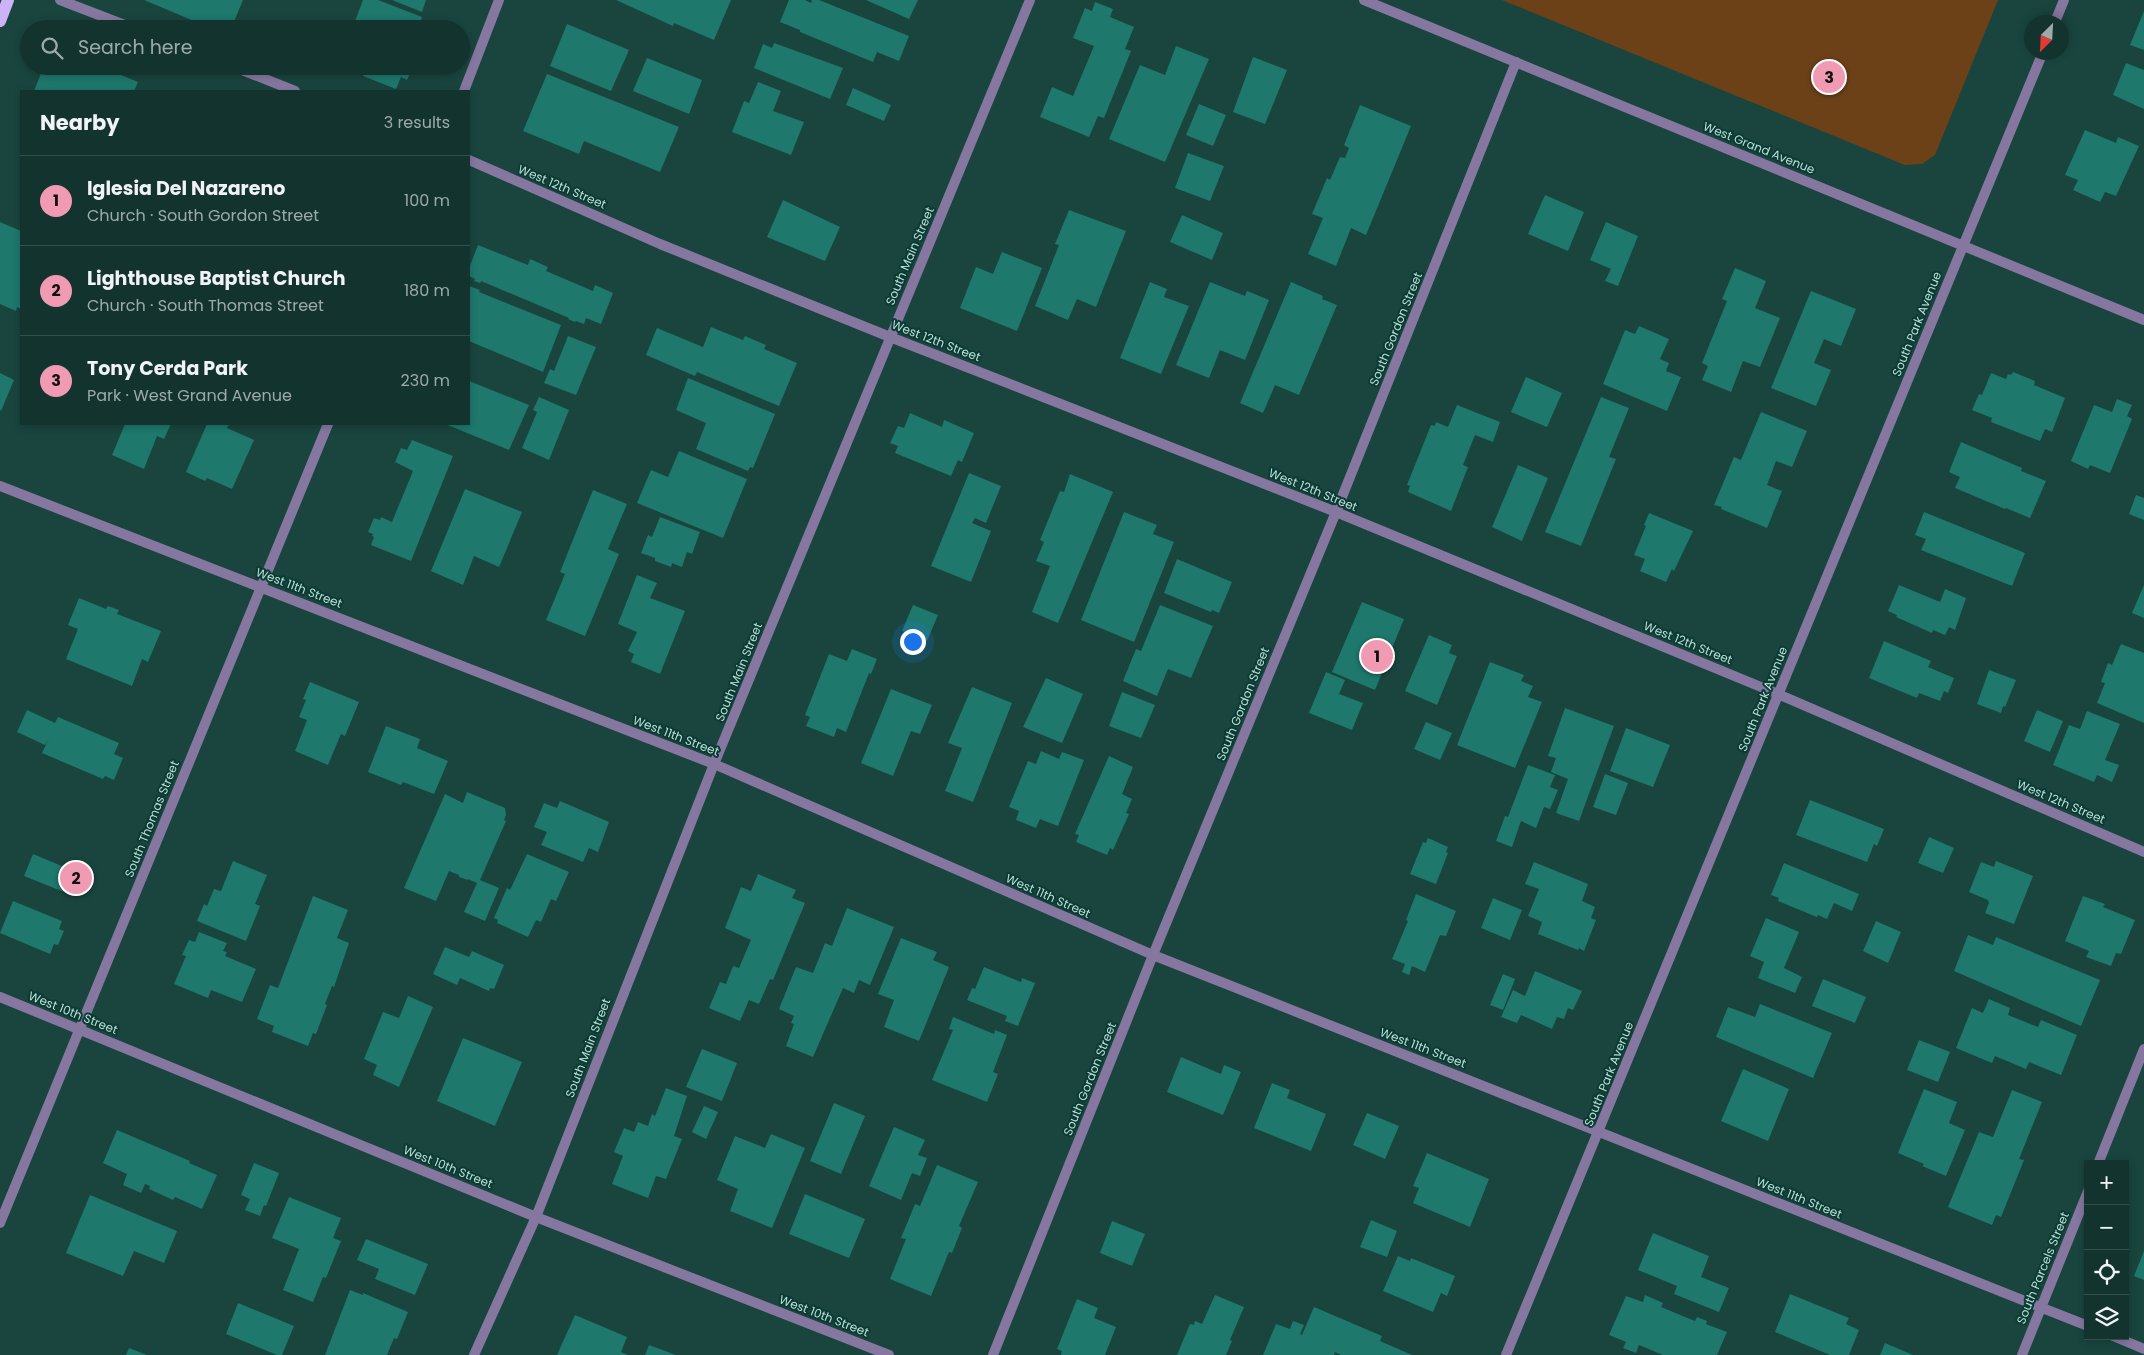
<!DOCTYPE html>
<meta charset="utf-8">
<style>
body{margin:0;font-family:Poppins,sans-serif;background:#1c3c36;color:#f1f3f6}
.controls{position:absolute;right:15px;bottom:15px;display:grid;overflow:hidden;border-radius:0px;box-shadow:0 2px 8px #0003}
.controls button{width:45px;height:45px;display:grid;place-items:center;padding:0;border:0;border-bottom:1px solid #324f4a;background:#13342e;color:#f1f3f6;font:25px sans-serif}
.compass{position:absolute;left:2024px;top:15px;width:45px;height:45px;border-radius:50%;background:#13342e;box-shadow:0 2px 8px #0003;rotate:204deg}
.you{position:absolute;left:912px;top:641px;width:18px;height:18px;margin:-12px;border:4px solid #fff;border-radius:50%;background:#1a73e8;box-shadow:0 0 0 8px #1a73e833}
.badge{display:grid;place-items:center;width:32px;height:32px;border-radius:50%;background:#f19ab3;color:#111;font-size:16px;font-weight:700}
.pin{position:absolute;translate:-50% -50%;border:2px solid #fff;box-shadow:0 1px 5px #0006}
.list{margin:0;padding:0;list-style:none}
h2{display:flex;justify-content:space-between;align-items:center;height:65px;margin:0;padding:0 20px;font-size:21px}
h2 small{font-size:16px;font-weight:400;color:#9daaaa}
.list li{display:grid;grid-template-columns:32px 1fr auto;gap:15px;align-items:center;box-sizing:border-box;height:90px;padding:0 20px;border-top:1px solid #324f4a}
.list b{display:block;font-size:19px;white-space:nowrap}
.list p{margin:0;font-size:16px;white-space:nowrap;color:#9daaaa}
.list em{font-size:16px;font-style:normal;color:#9daaaa}
.icon{flex:none;width:28px;height:28px;fill:none;stroke:currentColor;stroke-width:2;stroke-linecap:round;stroke-linejoin:round}
.map{position:relative;flex:none;width:2144px;height:1355px;overflow:hidden}
.search{position:absolute;background:#13342e;box-shadow:0 2px 8px #0003;left:20px;top:20px;width:450px;height:55px;display:flex;align-items:center;gap:12px;box-sizing:border-box;padding:0 18px;border-radius:28px;color:#9daaaa;font-size:19px}
.panel{position:absolute;background:#13342e;box-shadow:0 2px 8px #0003;left:20px;top:90px;width:450px;height:335px;border-radius:0px}
.map>svg:first-child{display:block}
</style>
<div class="map">
<svg width="2144" height="1355" viewBox="0 0 2144 1355">
<rect width="100%" height="100%" fill="#19453e"/>
<!-- green -->
<path fill="#6c4118" d="M1502,0H1998L1935,155L1922,164L1905,165Z"/>
<!-- building -->
<path fill="#1e786c" d="M144,0H243L231,29H213Z
M363,0H378L422,17L418,29H352Z
M392,0H426L422,12Z
M616,0H731L714,40L674,23L673,26Z
M789,0H805L811,3L812,0H819L909,36L899,61L877,52L873,62L800,32V30L780,22Z
M866,0H918L909,19Z
M1095,2L1113,9L1110,17L1134,27L1125,49L1131,51L1104,118L1098,116L1089,137L1040,117L1052,87L1073,96L1094,46L1073,38L1085,8L1092,11Z
M2144,11V50L2130,45Z
M567,24L629,50L611,91L550,66Z
M774,43L843,68L830,99L754,68L763,44L772,48Z
M1176,46L1209,59L1165,162L1109,139L1140,65L1165,75Z
M1253,57L1287,70L1265,124L1233,112Z
M647,58L702,80L689,114L633,91Z
M2126,63L2144,70V109L2113,95Z
M44,66H99L138,82L134,91H34Z
M366,66H413L407,80L401,77L396,89L363,76Z
M547,74L679,127L660,172L584,141L579,154L523,131Z
M758,82L781,91L773,111L804,122L791,155L732,132L744,101L749,103Z
M853,88L891,105L884,121L846,105Z
M1199,104L1226,115L1213,146L1186,135Z
M1360,105L1411,126L1366,235L1351,228L1336,266L1308,254L1323,218L1312,214L1327,178L1330,180L1340,157L1345,158L1349,148L1344,145Z
M2085,130L2116,143L2118,137L2139,146L2116,196L2105,192L2100,202L2073,190L2078,180L2065,175Z
M1188,153L1224,166L1210,201L1175,188Z
M1545,195L1584,212L1568,251L1528,234Z
M783,200L840,227L825,261L767,237Z
M1069,210L1126,231L1096,307L1077,299L1068,320L1035,306L1059,245L1055,244Z
M1182,215L1223,233L1212,260L1170,242Z
M0,222L21,231V309L17,307L16,311L0,304Z
M1606,222L1638,236L1618,286L1605,281L1611,269L1590,260Z
M478,245L528,265L530,259L548,267L546,271L593,291L595,285L613,293L601,324L586,318L584,324L576,321L575,322L568,319L569,318L481,281L480,283L474,281L475,279L469,276V268Z
M1002,252L1042,268L1017,331L960,308L976,267L993,274Z
M1735,268L1766,281L1755,308L1780,318L1760,367L1743,361L1731,392L1702,380L1708,366L1702,363L1727,301L1722,299Z
M1150,282L1167,289L1164,297L1189,306L1161,374L1120,358Z
M1210,282L1245,296L1247,291L1269,300L1245,360L1220,350L1209,378L1176,365Z
M1291,282L1323,296L1322,299L1337,305L1299,395L1275,385L1263,413L1240,403Z
M469,286L480,290L479,292L561,325L543,372L469,341Z
M1811,291L1856,309L1841,346L1824,339L1814,363L1831,370L1816,406L1771,388Z
M1639,326L1669,339L1660,359L1669,363L1666,371L1681,377L1667,411L1603,384L1625,330L1635,334Z
M711,327L743,340L745,336L766,345L764,349L797,363L779,406L697,372L695,376L646,355L657,328L703,347Z
M568,336L596,347L576,395L544,383L550,369L554,371Z
M2013,372L2035,381L2034,385L2065,398L2052,432L2045,429L2040,441L1991,422L1992,418L1972,410L1979,394L1982,395L1991,373L2006,379L2008,374L2011,375Z
M0,373L14,380L1,411L0,410Z
M1526,377L1562,393L1547,427L1511,412Z
M688,378L775,414L753,468L750,467L748,471L696,449L706,423L676,410Z
M469,381L529,405L509,450L445,424H469Z
M539,397L569,410L549,460L522,448L537,412L533,410Z
M1601,397L1629,408L1609,457L1616,459L1581,546L1545,532Z
M2117,399L2132,405L2127,416L2132,419L2110,473L2090,465L2088,469L2071,461L2094,405L2112,412Z
M1457,405L1500,422L1493,442L1475,435L1463,465L1468,467L1451,511L1408,492L1410,486L1407,485L1431,425L1435,426L1436,422L1448,427Z
M1761,412L1807,431L1792,467L1776,461L1767,485L1782,491L1767,528L1721,509L1722,507L1714,505L1734,457L1741,460Z
M910,413L942,427L944,420L974,433L962,462L958,460L951,476L895,453L898,446L890,443L898,426L904,428Z
M125,424H171L164,439L157,436L144,469L112,455Z
M207,424H229L227,428L254,440L232,489L207,478L205,481L186,472Z
M412,440L453,456L411,561L371,545L374,537L372,536L373,534L368,532L374,518L380,520L381,517L392,522L413,471L395,462L401,448L407,450Z
M1961,442L2022,468L2021,471L2046,481L2030,518L2006,508L2005,509L1955,488L1960,477L1949,472Z
M679,451L747,479L723,538L637,503L651,470L668,477Z
M1518,465L1548,478L1522,541L1492,527Z
M969,473L1001,486L986,523L975,518L972,523L991,531L971,582L931,566Z
M1070,474L1113,492L1058,623L1032,612L1050,566L1036,561L1044,542L1040,540L1060,491L1064,492Z
M465,489L522,512L499,567L474,556L463,585L431,571Z
M593,490L627,504L608,549L619,554L585,636L546,620L565,574L560,572Z
M2136,495L2144,498V520L2129,514Z
M1124,512L1157,525L1153,534L1174,542L1134,642L1081,620Z
M1924,512L2025,553L2012,586L1921,550L1926,539L1915,535Z
M1649,513L1693,531L1674,571L1672,569L1666,582L1640,571L1645,559L1634,555L1646,526L1644,525Z
M660,517L700,532L692,554L687,552L682,567L672,563L671,567L655,561V558L641,553L648,535L652,537Z
M1177,559L1232,582L1219,613L1212,610L1211,612L1164,593Z
M637,575L657,583L650,598L685,611L660,674L631,662L634,654L628,651L637,632L618,624Z
M1899,585L1940,602L1945,589L1966,598L1955,630L1949,627L1945,635L1933,630L1932,633L1896,617L1897,615L1888,611Z
M2144,585V618L2132,613Z
M79,598L106,609L108,606L119,610L117,614L161,631L148,662L142,659L132,686L66,659L78,629L68,625Z
M1362,602L1404,619L1375,690L1332,672Z
M913,605L938,615L927,641L902,631Z
M1160,605L1213,626L1191,678L1168,669L1157,696L1123,681L1136,649L1141,651Z
M1429,635L1452,645L1449,653L1457,656L1437,705L1405,691Z
M1884,641L1931,661L1928,667L1954,678L1948,693L1944,691L1940,701L1919,693L1917,698L1869,678Z
M2121,644L2144,653V723L2097,703L2105,683L2101,682L2108,663L2112,665Z
M852,649L877,659L871,674L869,673L846,732L837,728L834,737L806,726L810,717L805,715L829,654L847,661Z
M1490,662L1524,675L1521,681L1533,686L1528,697L1542,702L1515,768L1457,745Z
M1989,670L2016,680L2005,707L2003,706L2001,713L1977,704Z
M1326,672L1345,680L1339,694L1363,703L1352,730L1309,713Z
M1046,678L1083,694L1062,743L1023,727Z
M310,682L359,702L345,736L341,734L328,765L295,751L307,720L299,717L306,700L303,699Z
M972,687L1012,703L973,802L945,791L962,748L948,743Z
M891,689L932,705L920,734L911,731L893,776L861,763Z
M1122,692L1155,705L1141,738L1109,726Z
M1565,708L1614,726L1579,821L1556,813L1568,779L1551,772L1556,758L1548,756Z
M27,710L55,723L58,717L119,743L114,754L123,758L114,780L105,776L103,779L42,753L49,738L45,745L17,732Z
M2037,710L2063,721L2050,752L2024,741Z
M2087,711L2120,724L2105,760L2119,765L2112,782L2097,775L2094,782L2053,765L2069,725L2080,729Z
M1426,722L1452,733L1440,760L1414,749Z
M386,726L420,739L417,748L448,761L434,794L403,782L401,785L368,772Z
M1626,728L1670,745L1653,787L1610,771Z
M1041,751L1059,759L1062,752L1084,760L1058,826L1040,819L1036,828L1016,820L1019,811L1009,807L1028,761L1036,764Z
M1109,756L1133,767L1122,794L1132,799L1126,813L1129,814L1113,850L1110,848L1107,855L1076,842L1079,835L1075,834Z
M1528,765L1555,775L1550,787L1558,790L1550,809L1544,807L1536,828L1521,821L1512,847L1496,841L1505,816L1508,817Z
M1605,774L1628,783L1616,815L1593,807Z
M467,792L505,808L506,815L504,820L506,821L480,880L499,888L485,921L464,912L477,883L468,879V880L459,877V875L449,871L436,901L404,888L445,794L463,803Z
M1810,800L1884,829L1877,846L1874,844L1867,862L1796,835Z
M560,801L609,822L598,852L589,848L583,862L541,845L547,832L534,827L544,803L557,808Z
M1929,837L1954,848L1943,873L1918,863Z
M1428,838L1448,847L1446,852L1448,853L1436,884L1410,874L1423,842L1426,843Z
M33,854L83,875L74,896L24,876Z
M527,854L569,872L556,901L551,899L541,922L536,920L528,937L497,923L498,920L494,918L507,888L510,890Z
M233,861L267,875L255,904L260,906L246,941L197,921L204,904L207,906L214,889L221,891Z
M1996,861L2033,876L2014,924L1985,913L1989,903L1988,900L1969,892L1981,862L1994,867Z
M1534,862L1588,884L1582,901L1595,907L1591,918L1596,920L1584,951L1579,948L1578,950L1538,934L1542,922L1528,916L1539,889L1525,884Z
M1784,863L1859,894L1852,911L1834,903L1827,919L1818,915L1817,917L1778,901L1779,898L1771,895Z
M758,874L796,890L792,898L805,903L773,980L770,979L759,1004L749,1000L740,1021L709,1008L720,982L726,984L733,966L739,968L751,940L725,928L741,887L751,891Z
M1416,894L1456,911L1446,936L1440,935L1425,972L1412,966L1409,975L1402,972L1405,964L1392,959L1408,921L1406,920Z
M313,896L348,910L337,938L349,943L334,987L332,986L325,1004L327,1005L316,1034L313,1033L308,1046L272,1032L274,1026L257,1019L270,985L278,988Z
M2083,896L2105,904L2103,907L2135,920L2121,954L2116,953L2111,966L2086,957L2089,951L2065,941Z
M1493,898L1522,910L1510,940L1481,928Z
M13,901L62,921L59,929L64,931L58,945L54,944L50,954L0,933Z
M847,908L894,927L870,985L859,980L854,993L843,988L813,1057L786,1046L794,1024L791,1023L794,1016L779,1009L796,967L813,973L825,943L832,946Z
M1766,918L1799,932L1784,968L1802,977L1795,993L1758,978L1764,962L1750,956Z
M1876,921L1901,932L1888,963L1863,951Z
M199,932L227,943L223,951L227,952L225,956L256,969L242,1002L211,990L208,998L174,984L186,956L182,955L189,940L195,942Z
M1968,935L1993,945L1996,937L2100,980L2081,1026L1954,971Z
M901,938L937,952L933,960L949,967L919,1041L884,1027L894,1000L878,994Z
M445,947L469,957L472,951L504,965L494,989L490,988L489,991L460,978L457,985L433,974Z
M984,967L1021,982L1022,978L1035,983L1018,1026L1005,1021L1007,1016L967,1000L972,988L975,989Z
M1535,971L1582,991L1573,1010L1568,1008L1564,1019L1557,1017L1552,1029L1521,1015L1517,1023L1501,1017L1513,990L1525,996Z
M1503,974L1515,979L1503,1010L1490,1005Z
M1823,979L1866,997L1855,1023L1812,1006Z
M408,996L433,1007L399,1087L373,1075L377,1065L364,1059L383,1012L399,1018Z
M1989,999L2010,1008L2008,1015L2038,1027L2041,1020L2077,1035L2061,1075L2029,1062L2026,1069L1995,1056L1992,1063L1956,1048L1972,1008L1983,1013Z
M1760,1004L1832,1033L1813,1078L1716,1037L1728,1007L1755,1017Z
M953,1017L994,1034L995,1030L1007,1035L993,1072L998,1074L987,1102L932,1080L953,1030L949,1029Z
M463,1038L522,1062L495,1126L437,1101Z
M1919,1040L1950,1052L1938,1082L1907,1070Z
M702,1049L737,1063L722,1101L686,1087Z
M1181,1057L1221,1074L1224,1065L1241,1072L1223,1115L1167,1092Z
M1743,1069L1789,1089L1768,1141L1721,1121Z
M1272,1083L1290,1090L1287,1098L1326,1114L1311,1151L1254,1128Z
M666,1088L687,1096L674,1136L682,1139L666,1179L656,1176L648,1198L612,1184L623,1156L614,1152L624,1128L634,1132L638,1122L648,1126L652,1114L655,1116Z
M1924,1089L1957,1102L1949,1123L1965,1130L1946,1176L1922,1166L1924,1164L1898,1153Z
M2012,1090L2042,1102L2019,1159L2024,1160L2001,1217L1996,1215L1992,1225L1948,1207L1979,1132L1993,1137Z
M834,1103L865,1116L841,1174L810,1161Z
M704,1106L718,1112L706,1139L692,1132Z
M1367,1113L1399,1126L1385,1159L1353,1145Z
M894,1127L925,1140L918,1155L927,1158L920,1176L912,1173L901,1200L869,1186Z
M117,1130L190,1161L189,1163L217,1175L202,1209L175,1197L173,1200L149,1189L150,1186L145,1184L141,1193L123,1185L127,1174L103,1163Z
M771,1134L805,1148L772,1228L730,1211L738,1189L717,1180L735,1136L765,1148Z
M1427,1153L1489,1179L1470,1227L1413,1203L1419,1188L1413,1186Z
M254,1163L279,1173L266,1206L264,1205L260,1216L245,1210L250,1199L241,1195Z
M937,1165L978,1182L959,1226L962,1228L952,1253L949,1252L931,1296L890,1279L906,1239L901,1238L915,1204L920,1206Z
M805,1194L865,1219L849,1258L789,1234Z
M90,1195L177,1231L164,1263L134,1251L123,1276L66,1253Z
M289,1197L341,1218L333,1238L341,1241L326,1278L323,1277L313,1302L283,1290L299,1249L272,1238Z
M1371,1220L1397,1231L1387,1257L1360,1247Z
M1112,1221L1145,1234L1132,1266L1100,1253Z
M1653,1233L1709,1256L1701,1277L1729,1288L1719,1312L1674,1294L1677,1286L1638,1270Z
M366,1239L428,1264L415,1295L375,1279L379,1269L357,1260Z
M2144,1251V1280L2134,1276Z
M1398,1256L1410,1261L1411,1258L1455,1276L1447,1296L1441,1293L1433,1312L1383,1291Z
M350,1290L363,1295V1293L408,1312L397,1339L394,1338L387,1355H325Z
M1790,1294L1849,1318L1846,1324L1859,1330L1849,1355H1830L1775,1332Z
M1215,1295L1244,1307L1230,1340L1232,1341L1226,1355H1177L1190,1324L1194,1325L1195,1321L1202,1324Z
M1645,1295L1663,1303L1661,1307L1695,1321L1697,1317L1707,1321L1706,1324L1727,1332L1717,1355H1663L1639,1345L1636,1353L1623,1348L1626,1342L1609,1335L1626,1296L1643,1302Z
M1077,1299L1098,1308L1094,1318L1116,1327L1105,1355H1061L1062,1351L1057,1349Z
M238,1303L294,1326L282,1355H277L226,1334Z
M1314,1307L1382,1336L1380,1341L1412,1355H1341L1335,1352L1334,1355H1263L1276,1324L1290,1329L1293,1321L1304,1325L1300,1334L1302,1335Z
M575,1315L627,1337L621,1352L628,1355H557Z
M1885,1343L1913,1355H1880Z
M649,1345L676,1355H645Z
M129,1348L147,1355H126Z"/>
<g fill="none" stroke-linecap="round" stroke-linejoin="round">
<!-- minor -->
<path stroke="#8677a0" stroke-width="10" d="M60,0L135,29
M232,66L295,91
M464,91L499,0
M469,160L660,244L890,337L1336,512L1778,694L2144,852
M0,486L714,764L1153,955L2088,1326
M0,997L536,1217L889,1355
M2098,1164L2144,1049
M0,1223L328,424
M2113,1336L2144,1349
M474,1355L536,1217L714,764L1030,0
M993,1355L1153,955L1336,512L1516,62
M2022,1355L2088,1191"/>
<!-- tertiary -->
<path stroke="#8677a0" stroke-width="10" d="M1364,0L2144,320
M2055,22L2064,0
M1506,1355L2043,52"/>
<!-- primary -->
<path stroke="#ccb2f6" stroke-width="12" d="M0,21L8,0"/>
</g>
<g text-anchor="middle" stroke-width="4" stroke-linejoin="round" paint-order="stroke">
<!-- street labels -->
<g font-size="12" fill="#b8dfd7" stroke="#0c3b34">
<text transform="translate(1759 148) rotate(22)" y="4">West Grand Avenue</text>
<text transform="translate(562 187) rotate(23)" y="4">West 12th Street</text>
<text transform="translate(910 256) rotate(-67)" y="4">South Main Street</text>
<text transform="translate(1917 324) rotate(-68)" y="4">South Park Avenue</text>
<text transform="translate(1396 329) rotate(-68)" y="4">South Gordon Street</text>
<text transform="translate(936 341) rotate(21)" y="4">West 12th Street</text>
<text transform="translate(1313 490) rotate(22)" y="4">West 12th Street</text>
<text transform="translate(299 588) rotate(21)" y="4">West 11th Street</text>
<text transform="translate(1688 643) rotate(22)" y="4">West 12th Street</text>
<text transform="translate(739 672) rotate(-68)" y="4">South Main Street</text>
<text transform="translate(1763 699) rotate(-68)" y="4">South Park Avenue</text>
<text transform="translate(1243 704) rotate(-68)" y="4">South Gordon Street</text>
<text transform="translate(676 736) rotate(21)" y="4">West 11th Street</text>
<text transform="translate(2061 802) rotate(23)" y="4">West 12th Street</text>
<text transform="translate(152 819) rotate(-68)" y="4">South Thomas Street</text>
<text transform="translate(1048 896) rotate(24)" y="4">West 11th Street</text>
<text transform="translate(73 1013) rotate(22)" y="4">West 10th Street</text>
<text transform="translate(588 1048) rotate(-69)" y="4">South Main Street</text>
<text transform="translate(1423 1048) rotate(21)" y="4">West 11th Street</text>
<text transform="translate(1609 1074) rotate(-68)" y="4">South Park Avenue</text>
<text transform="translate(1090 1079) rotate(-68)" y="4">South Gordon Street</text>
<text transform="translate(448 1167) rotate(22)" y="4">West 10th Street</text>
<text transform="translate(1799 1198) rotate(22)" y="4">West 11th Street</text>
<text transform="translate(2043 1268) rotate(-68)" y="4">South Parcels Street</text>
<text transform="translate(824 1316) rotate(21)" y="4">West 10th Street</text>
</g>
</g>
</svg>
<div class="controls">
<button>+</button>
<button>−</button>
<button><svg class="icon" aria-label="locate" viewBox="0 0 24 24"><circle cx="12" cy="12" r="6"/><path d="M12 2v4M12 18v4M2 12h4M18 12h4"/></svg></button>
<button><svg class="icon" aria-label="layers" viewBox="0 0 24 24"><path d="M12 4l9 5-9 5-9-5zM3 14l9 5 9-5"/></svg></button>
</div>
<svg class="compass" viewBox="-18 -18 36 36"><path d="M0-13l5 13h-10z" fill="#e53935"/><path d="M0 13l5-13h-10z" fill="#9daaaa"/></svg>
<div class="you"></div>
<div class="pin badge" style="left:1377px;top:656px">1</div>
<div class="pin badge" style="left:76px;top:878px">2</div>
<div class="pin badge" style="left:1829px;top:77px">3</div>
<div class="search"><svg class="icon" aria-label="search" viewBox="0 0 24 24"><circle cx="10" cy="10" r="6"/><path d="M15 15l6 6"/></svg>Search here</div>
<section class="panel">
<h2>Nearby<small>3 results</small></h2>
<ul class="list">
<li><span class="badge">1</span><div><b>Iglesia Del Nazareno</b><p>Church · South Gordon Street</p></div><em>100 m</em></li>
<li><span class="badge">2</span><div><b>Lighthouse Baptist Church</b><p>Church · South Thomas Street</p></div><em>180 m</em></li>
<li><span class="badge">3</span><div><b>Tony Cerda Park</b><p>Park · West Grand Avenue</p></div><em>230 m</em></li>
</ul>
</section>
</div>
